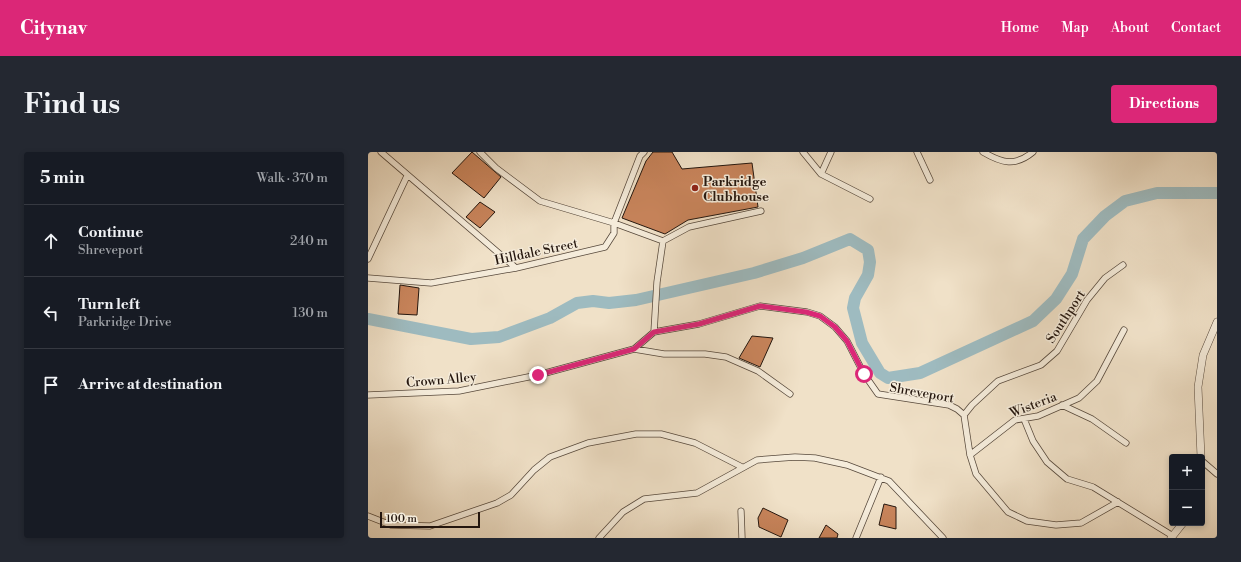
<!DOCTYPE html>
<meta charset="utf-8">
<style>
body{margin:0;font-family:"Libre Bodoni",serif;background:#242831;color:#f1f3f6}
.controls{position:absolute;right:12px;bottom:12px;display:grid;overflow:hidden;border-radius:4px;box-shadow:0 2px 6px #0003}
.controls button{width:36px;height:36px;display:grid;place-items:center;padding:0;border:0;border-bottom:1px solid #363941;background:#171b24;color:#f1f3f6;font:20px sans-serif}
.scale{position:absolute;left:12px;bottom:10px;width:100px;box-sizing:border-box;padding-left:4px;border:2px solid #24160e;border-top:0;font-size:11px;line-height:14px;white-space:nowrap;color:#24160e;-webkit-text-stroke:3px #f5ecdb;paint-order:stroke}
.stop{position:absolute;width:12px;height:12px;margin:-9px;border:3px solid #db2777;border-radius:50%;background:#fff}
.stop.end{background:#db2777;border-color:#fff;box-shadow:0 1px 4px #0008}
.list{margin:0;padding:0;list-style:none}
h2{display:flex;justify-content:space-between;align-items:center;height:52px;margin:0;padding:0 16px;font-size:17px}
h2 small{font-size:13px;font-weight:400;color:#9ea1a6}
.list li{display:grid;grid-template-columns:26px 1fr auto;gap:12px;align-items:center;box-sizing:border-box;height:72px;padding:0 16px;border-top:1px solid #363941}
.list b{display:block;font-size:15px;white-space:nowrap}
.list p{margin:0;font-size:13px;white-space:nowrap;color:#9ea1a6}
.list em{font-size:13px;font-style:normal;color:#9ea1a6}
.icon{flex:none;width:22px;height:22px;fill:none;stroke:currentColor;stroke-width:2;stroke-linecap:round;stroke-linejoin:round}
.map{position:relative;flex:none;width:849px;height:386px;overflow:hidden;border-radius:4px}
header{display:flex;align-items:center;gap:24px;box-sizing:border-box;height:56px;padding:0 20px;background:#db2777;color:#fff}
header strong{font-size:19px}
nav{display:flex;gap:22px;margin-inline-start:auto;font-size:14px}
.intro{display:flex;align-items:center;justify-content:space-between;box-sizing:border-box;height:96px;padding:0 24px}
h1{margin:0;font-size:28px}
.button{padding:10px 18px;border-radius:4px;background:#db2777;color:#fff;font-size:14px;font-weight:700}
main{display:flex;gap:24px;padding:0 24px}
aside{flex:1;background:#171b24;border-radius:4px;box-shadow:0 2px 6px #0003}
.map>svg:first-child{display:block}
</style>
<header>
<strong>Citynav</strong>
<nav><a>Home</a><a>Map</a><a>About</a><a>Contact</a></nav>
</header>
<div class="intro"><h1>Find us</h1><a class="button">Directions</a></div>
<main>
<aside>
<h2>5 min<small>Walk · 370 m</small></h2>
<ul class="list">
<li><svg class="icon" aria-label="ahead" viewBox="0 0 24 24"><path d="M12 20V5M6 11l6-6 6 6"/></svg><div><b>Continue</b><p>Shreveport</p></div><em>240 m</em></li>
<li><svg class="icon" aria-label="left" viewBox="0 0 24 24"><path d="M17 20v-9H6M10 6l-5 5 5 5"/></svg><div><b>Turn left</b><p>Parkridge Drive</p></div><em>130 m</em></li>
<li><svg class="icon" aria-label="arrive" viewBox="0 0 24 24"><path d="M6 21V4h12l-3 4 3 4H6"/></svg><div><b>Arrive at destination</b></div></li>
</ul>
</aside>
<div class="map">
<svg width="849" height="386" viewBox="0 0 849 386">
<rect width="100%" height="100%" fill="#f0e1c8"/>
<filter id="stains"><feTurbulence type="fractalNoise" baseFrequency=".005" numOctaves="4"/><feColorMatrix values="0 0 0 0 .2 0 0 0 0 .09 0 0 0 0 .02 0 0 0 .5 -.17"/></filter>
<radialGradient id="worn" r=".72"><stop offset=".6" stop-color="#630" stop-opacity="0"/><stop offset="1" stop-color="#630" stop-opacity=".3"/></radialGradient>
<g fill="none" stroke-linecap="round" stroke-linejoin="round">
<!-- river -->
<path stroke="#9ebbc0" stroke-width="12" d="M0,167L103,187L131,185L182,166L209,151L225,149L241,151L268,148L386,121L435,106L482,87L500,98L502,110L500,123L487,146L485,156L494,191L512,221L520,226L552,221L665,169L688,147L704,122L715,87L737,64L757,49L789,41H849"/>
</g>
<!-- building -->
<path fill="#c8845b" stroke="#24160e" d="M104,0L133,25L116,46L84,21Z
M285,0H304L314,17L384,11L390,55L320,68L297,82L254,66L278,9Z
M112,50L127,60L112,76L98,65Z
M32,133L51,136L49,163L30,162Z
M384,184L405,186L392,215L371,206Z
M516,352L528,355V377L511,373Z
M395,356L420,368L413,385L391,375L390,366Z
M458,373L470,382L469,386H451Z"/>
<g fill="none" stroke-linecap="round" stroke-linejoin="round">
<defs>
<path id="minor" d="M13,0L148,116
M112,0L128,16L172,49L246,71L295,89
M435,0L453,22L502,47
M549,0L562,28
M615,0C634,11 647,15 665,0
M453,22L463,0
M295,89L321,75L393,59
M0,107L39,24
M0,126L63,131L148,116L237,95L246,81V71L272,4L276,0
M286,180L331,172L392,154L439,160L452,164L467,175L479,189L496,222L510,242L581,253L589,257L596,263
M266,197L296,202H337L358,205L390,219L422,242
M0,243L91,239L170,223L266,197L286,180L289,130L295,89
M694,253L724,267L758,291
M596,263L602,303L608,322L640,360L659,369L688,373L713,371L750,350
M596,263L604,253L630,229L673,213L689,199L719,148L737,126L755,113
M656,267L665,289L679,310L699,327L725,335L805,384
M602,303L647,268L670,264L711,246L729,229L756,178
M834,309L849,322
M373,359L374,386
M0,364L23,373L62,374L129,351L143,343L166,318L182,305L220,291L268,282H293L327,291L374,315
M231,386L255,360L276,347L329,341L389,308L427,305L447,306L479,313L521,329L575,386
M488,386L513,325"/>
<path id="tertiary" d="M833,305L830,235L835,203L849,170
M803,386L815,371"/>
</defs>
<!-- minor casing -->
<use href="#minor" stroke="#57493c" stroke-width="7"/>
<!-- tertiary casing -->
<use href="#tertiary" stroke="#57493c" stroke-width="8"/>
<!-- minor -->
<use href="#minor" stroke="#f5ecdb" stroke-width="5.5"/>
<!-- tertiary -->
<use href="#tertiary" stroke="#f5ecdb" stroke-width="7"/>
</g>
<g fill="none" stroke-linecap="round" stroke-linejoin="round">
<!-- route -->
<path stroke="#db2777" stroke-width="5" d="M170,223L266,197L286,180L331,172L392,154L438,160L452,164L467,175L479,189L496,222"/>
</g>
<!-- markers -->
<circle fill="#8f2418" stroke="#f5ecdb" stroke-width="1.5" cx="327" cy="36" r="4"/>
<g text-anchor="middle" stroke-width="3" stroke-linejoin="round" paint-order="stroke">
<!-- poi labels -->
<g font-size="13" font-weight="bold" fill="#24160e" stroke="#f5ecdb" text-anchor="start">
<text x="335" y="34">Parkridge<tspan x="335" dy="15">Clubhouse</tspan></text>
</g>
<!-- street labels -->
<g font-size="13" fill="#24160e" stroke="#f5ecdb">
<text transform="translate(168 99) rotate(-12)" y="5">Hilldale Street</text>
<text transform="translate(697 164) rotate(-57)" y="5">Southport</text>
<text transform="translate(73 227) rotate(-5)" y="5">Crown Alley</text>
<text transform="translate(554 240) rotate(10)" y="5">Shreveport</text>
<text transform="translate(665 252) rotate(-21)" y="5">Wisteria</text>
</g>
</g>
<rect width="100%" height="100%" filter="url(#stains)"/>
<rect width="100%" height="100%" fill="url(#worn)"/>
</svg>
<div class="controls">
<button>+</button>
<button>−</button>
</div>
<div class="scale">100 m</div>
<div class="stop" style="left:496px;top:222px"></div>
<div class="stop end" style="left:170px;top:223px"></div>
</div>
</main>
